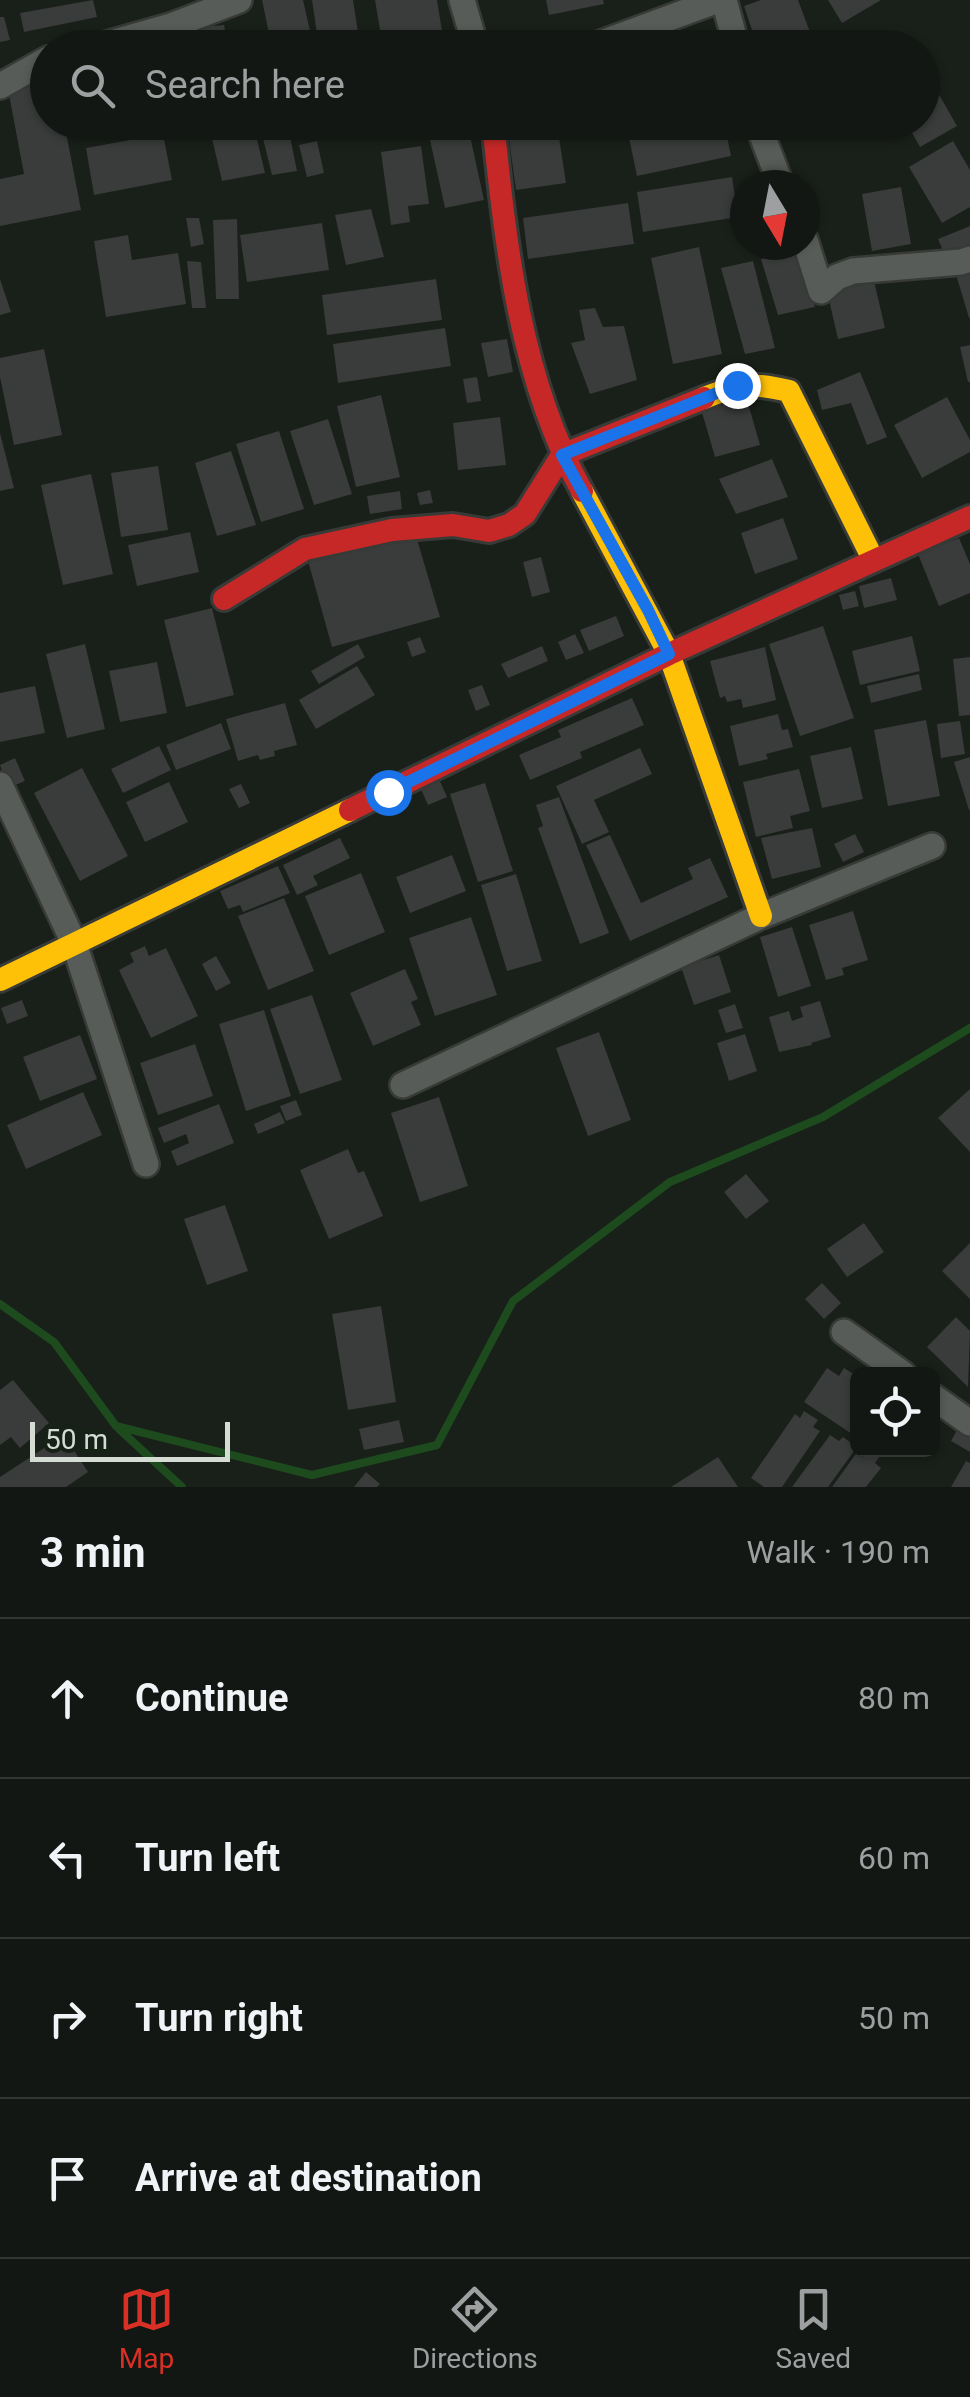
<!DOCTYPE html>
<meta charset="utf-8">
<style>
body{margin:0;font-family:Roboto,sans-serif;background:#202421;color:#f1f3f6}
.controls{position:absolute;right:30px;bottom:30px;display:grid;overflow:hidden;border-radius:15px;box-shadow:0 2px 8px #0004}
.controls button{width:90px;height:90px;display:grid;place-items:center;padding:0;border:0;border-bottom:2px solid #323633;background:#131713;color:#f1f3f6;font:50px sans-serif}
.compass{position:absolute;left:730px;top:170px;width:90px;height:90px;border-radius:50%;background:#131713;box-shadow:0 2px 8px #0004;rotate:170deg}
.scale{position:absolute;left:30px;bottom:25px;width:200px;box-sizing:border-box;padding-left:10px;border:5px solid #d5dcd4;border-top:0;font-size:28px;line-height:35px;white-space:nowrap;color:#d5dcd4;-webkit-text-stroke:8px #162216;paint-order:stroke}
.stop{position:absolute;width:30px;height:30px;margin:-22px;border:8px solid #1a73e8;border-radius:50%;background:#fff}
.stop.end{background:#1a73e8;border-color:#fff;box-shadow:0 2px 10px #0008}
.list{margin:0;padding:0;list-style:none}
h2{display:flex;justify-content:space-between;align-items:center;height:130px;margin:0;padding:0 40px;font-size:42px}
h2 small{font-size:32px;font-weight:400;color:#9d9fa0}
.list li{display:grid;grid-template-columns:65px 1fr auto;gap:30px;align-items:center;box-sizing:border-box;height:160px;padding:0 40px;border-top:2px solid #323633}
.list b{display:block;font-size:38px;white-space:nowrap}
.list em{font-size:32px;font-style:normal;color:#9d9fa0}
.icon{flex:none;width:55px;height:55px;fill:none;stroke:currentColor;stroke-width:2;stroke-linecap:round;stroke-linejoin:round}
.map{position:relative;flex:none;width:970px;height:1487px;overflow:hidden}
.search{position:absolute;background:#131713;box-shadow:0 2px 8px #0004;left:30px;right:30px;top:30px;height:110px;display:flex;align-items:center;gap:25px;box-sizing:border-box;padding:0 35px;border-radius:55px;color:#9d9fa0;font-size:38px}
.sheet{height:770px;background:#131713}
nav{display:flex;justify-content:space-around;align-items:center;box-sizing:border-box;height:140px;border-top:2px solid #323633;background:#131713;font-size:28px;color:#9d9fa0}
nav a{display:grid;justify-items:center;gap:5px}
nav .on{color:#d93025}
.map>svg:first-child{display:block}
</style>
<div class="map">
<svg width="970" height="1487" viewBox="0 0 970 1487">
<rect width="100%" height="100%" fill="#191f19"/>
<g fill="none" stroke-linecap="round" stroke-linejoin="round">
<!-- stream -->
<path stroke="#1d4b1e" stroke-width="8" d="M0,1304L54,1342L116,1426L312,1475L437,1445L513,1301L670,1182L823,1117L970,1028
M119,1429L182,1487"/>
</g>
<!-- building -->
<path fill="#3a3b3b" d="M93,0L97,17L24,32L20,13Z
M262,0H303L313,44L272,48Z
M312,0H353L360,45L319,48Z
M375,0H437L442,31L382,42Z
M546,0H603L604,4L549,15Z
M761,0H798L816,48H758L744,6Z
M828,0H881L842,23Z
M0,17H4L10,40L0,42Z
M224,25L229,48H197L193,28Z
M699,37L701,48H653V46Z
M922,65L957,126L920,147L906,122H922Z
M48,76V122H79L65,127L81,210L0,226V179L24,174L7,84Z
M241,122H253L265,173L222,181L210,130Z
M259,122H287L297,171L272,175Z
M293,122H333L334,126L299,139Z
M651,122H724L731,156L637,176L627,128Z
M469,131L484,200L445,208L430,140Z
M558,131L566,183L516,190L509,139Z
M163,134L172,180L94,195L86,148Z
M317,141L324,173L307,177L299,145Z
M953,141L970,170V207L942,223L909,167Z
M421,146L429,204L408,206L410,222L391,225L381,152Z
M732,177L738,217L643,232L637,192Z
M901,187L911,244L872,251L862,194Z
M628,203L634,244L528,259L523,218Z
M371,209L384,257L346,265L335,215Z
M186,218H199L204,244L191,247Z
M237,219L239,299H216L213,220Z
M322,223L329,270L247,282L240,235Z
M970,226V251L947,260L938,239Z
M128,235L132,260L178,253L186,304L106,317L94,241Z
M699,247L722,354L673,364L651,258Z
M796,251L815,307L778,315L761,259Z
M187,261L201,262L206,308H192Z
M753,261L775,348L745,354L721,268Z
M970,267V318H969L955,271Z
M0,279L11,312L0,315Z
M436,279L442,320L327,335L322,295Z
M874,281L885,328L838,339L827,291Z
M595,308L603,327L624,326L637,380L590,394L571,343L585,340L579,310Z
M445,328L451,366L338,383L333,344Z
M507,339L513,372L488,377L481,343Z
M970,345V382H968L960,347Z
M44,349L62,435L14,445L0,377V358Z
M860,372L887,437L867,445L851,403L822,410L817,390Z
M477,377L481,401L467,403L463,379Z
M381,395L400,477L356,487L337,406Z
M746,396L760,445L715,457L701,409Z
M947,397L970,440V452L922,478L894,425Z
M500,417L506,465L458,470L453,423Z
M328,419L352,494L314,505L290,431Z
M279,431L304,509L261,522L236,444Z
M0,433L14,488L0,491Z
M231,451L256,525L217,536L195,463Z
M772,459L788,497L736,514L719,479Z
M158,466L168,530L121,537L111,473Z
M91,474L113,574L63,585L41,485Z
M430,490L433,503L420,505L417,493Z
M400,491L402,509L370,514L367,496Z
M783,518L798,559L755,574L741,533Z
M190,532L199,572L137,586L128,545Z
M416,536L440,617L332,647L308,561Z
M959,538L970,564V593L939,606L918,554Z
M541,557L550,592L532,597L523,562Z
M891,578L897,600L864,608L859,586Z
M855,591L859,606L843,610L839,595Z
M212,608L234,695L186,707L164,620Z
M616,616L624,636L589,651L580,630Z
M823,626L854,718L800,736L769,644Z
M575,634L584,653L566,660L558,642Z
M912,636L920,671L860,685L852,651Z
M420,637L426,652L412,657L407,642Z
M85,644L105,729L67,738L46,654Z
M358,644L365,657L319,684L311,671Z
M542,646L548,661L508,678L501,664Z
M765,647L776,700L743,708L741,699L727,702L725,696L720,698L710,661Z
M970,657V715L959,716L953,659Z
M157,662L167,713L120,722L109,671Z
M357,666L375,695L316,729L299,700Z
M919,674L922,690L871,703L867,686Z
M482,685L490,705L476,711L468,690Z
M35,686L45,733L0,742V693Z
M632,698L644,725L580,752L582,758L530,780L519,755L561,737L558,730Z
M285,703L297,745L274,751L275,756L260,760L258,755L238,761L226,719Z
M778,714L782,730L788,729L793,747L766,754L768,759L739,766L730,726Z
M926,720L940,796L888,806L874,730Z
M960,721L965,754L941,758L937,724Z
M221,723L231,749L176,770L166,745Z
M159,746L171,770L123,793L111,769Z
M851,747L863,799L822,808L810,756Z
M640,748L652,774L594,800L609,832L582,844L556,786Z
M970,757V810H969L954,762Z
M15,758L25,781L8,788L0,765Z
M82,768L128,856L80,881L34,793Z
M799,769L810,811L790,816L793,828L756,837L743,782Z
M439,779L447,797L428,805L420,787Z
M169,782L188,822L145,842L126,802Z
M485,783L513,871L478,882L450,794Z
M241,784L250,803L239,808L229,789Z
M559,797L609,933L580,944L538,828L543,826L536,805Z
M812,828L821,867L772,879L761,838Z
M855,834L864,852L843,862L834,844Z
M610,835L641,903L693,879L688,868L710,858L728,897L630,941L586,845Z
M340,838L350,858L313,876L318,885L297,895L283,865Z
M452,855L466,891L410,913L396,877Z
M278,866L290,893L243,912L240,905L228,909L220,891Z
M361,873L385,932L329,955L305,896Z
M516,874L542,961L507,971L481,885Z
M284,898L314,971L268,990L238,916Z
M853,911L868,960L842,968L844,975L826,980L809,925Z
M471,917L497,995L435,1016L409,938Z
M792,927L811,986L778,997L760,937Z
M145,946L149,956L166,948L198,1016L151,1038L119,970L134,962L130,953Z
M719,955L731,992L694,1005L681,967Z
M216,956L231,983L216,991L202,964Z
M405,969L418,999L411,1002L421,1025L373,1046L350,993Z
M312,995L342,1080L300,1094L270,1009Z
M22,1000L28,1016L7,1024L1,1008Z
M820,1001L831,1037L811,1043L812,1045L779,1052L769,1017L789,1011L792,1021L803,1017L800,1007Z
M735,1004L743,1028L726,1033L718,1010Z
M264,1010L291,1096L246,1111L219,1024Z
M599,1032L631,1120L588,1136L556,1048Z
M745,1034L757,1071L729,1081L717,1043Z
M80,1035L97,1079L40,1101L23,1057Z
M195,1044L213,1096L158,1115L140,1063Z
M970,1089V1152L938,1118Z
M83,1092L102,1135L26,1169L7,1125Z
M439,1097L468,1186L420,1202L391,1113Z
M296,1100L302,1115L286,1121L280,1106Z
M219,1104L234,1143L177,1166L171,1151L189,1143L186,1134L164,1143L158,1128Z
M280,1112L285,1123L258,1134L254,1124Z
M348,1149L358,1173L364,1171L383,1216L329,1239L300,1170Z
M746,1174L769,1201L746,1219L724,1192Z
M225,1205L248,1271L207,1285L184,1219Z
M864,1223L884,1252L847,1277L827,1249Z
M970,1243V1299L942,1271Z
M822,1283L841,1303L824,1319L805,1299Z
M381,1306L396,1402L348,1410L332,1314Z
M956,1317L970,1331L968,1387L927,1347Z
M827,1368L839,1376L844,1368L858,1377V1438L804,1402Z
M13,1380L49,1423L20,1448L11,1437L0,1445V1390Z
M804,1411L818,1420L813,1427L820,1431L782,1487H764L751,1478L795,1414L800,1418Z
M399,1420L404,1442L364,1450L359,1429Z
M960,1425L970,1430V1452L951,1441Z
M64,1435L88,1472L66,1487H0V1477Z
M830,1435L839,1441L843,1437L857,1447L828,1487H792Z
M865,1450H874L881,1455L875,1463L881,1468L866,1487H832L858,1451L862,1454Z
M718,1457L738,1487H671Z
M966,1461L970,1463V1487H951Z
M366,1472L380,1484L377,1487H354Z"/>
<g fill="none" stroke-linecap="round" stroke-linejoin="round">
<defs>
<path id="street" d="M462,0L476,48
M724,0L737,48
M93,48L171,26L239,0
M588,48L718,0
M0,86L48,59
M757,122L781,185
M805,240L821,291L837,277L853,271L961,262L970,259
M0,785L74,943L146,1164
M403,1085L761,916L932,846
M844,1332L903,1374
M932,1396L970,1423"/>
<path id="slow" d="M704,398C739,384 752,382 789,391L873,559
M582,491L669,654L761,916
M0,980L350,810"/>
<path id="jam" d="M493,122C506,248 520,379 582,491
M224,599L305,549L392,530L453,525L489,531L509,525L525,514L562,455L704,398
M350,810L669,654L970,517"/>
</defs>
<!-- street casing -->
<use href="#street" stroke="#373a36" stroke-width="30"/>
<!-- slow casing -->
<use href="#slow" stroke="#373a36" stroke-width="28"/>
<!-- jam casing -->
<use href="#jam" stroke="#373a36" stroke-width="28"/>
<!-- street -->
<use href="#street" stroke="#585c58" stroke-width="25"/>
<!-- slow -->
<use href="#slow" stroke="#ffc107" stroke-width="22"/>
<!-- jam -->
<use href="#jam" stroke="#c62828" stroke-width="22"/>
</g>
<g fill="none" stroke-linecap="round" stroke-linejoin="round">
<!-- route -->
<path stroke="#1a73e8" stroke-width="12" d="M388,792L669,654L648,610L562,455L737,385"/>
</g>
</svg>
<div class="controls">
<button><svg class="icon" aria-label="locate" viewBox="0 0 24 24"><circle cx="12" cy="12" r="6"/><path d="M12 2v4M12 18v4M2 12h4M18 12h4"/></svg></button>
</div>
<svg class="compass" viewBox="-18 -18 36 36"><path d="M0-13l5 13h-10z" fill="#e53935"/><path d="M0 13l5-13h-10z" fill="#9d9fa0"/></svg>
<div class="scale">50 m</div>
<div class="stop" style="left:388px;top:792px"></div>
<div class="stop end" style="left:737px;top:385px"></div>
<div class="search"><svg class="icon" aria-label="search" viewBox="0 0 24 24"><circle cx="10" cy="10" r="6"/><path d="M15 15l6 6"/></svg>Search here</div>
</div>
<section class="sheet">
<h2>3 min<small>Walk · 190 m</small></h2>
<ul class="list">
<li><svg class="icon" aria-label="ahead" viewBox="0 0 24 24"><path d="M12 20V5M6 11l6-6 6 6"/></svg><div><b>Continue</b></div><em>80 m</em></li>
<li><svg class="icon" aria-label="left" viewBox="0 0 24 24"><path d="M17 20v-9H6M10 6l-5 5 5 5"/></svg><div><b>Turn left</b></div><em>60 m</em></li>
<li><svg class="icon" aria-label="right" viewBox="0 0 24 24"><path d="M7 20v-9h11M14 6l5 5-5 5"/></svg><div><b>Turn right</b></div><em>50 m</em></li>
<li><svg class="icon" aria-label="arrive" viewBox="0 0 24 24"><path d="M6 21V4h12l-3 4 3 4H6"/></svg><div><b>Arrive at destination</b></div></li>
</ul>
</section>
<nav>
<a class="on"><svg class="icon" aria-label="map" viewBox="0 0 24 24"><path d="M3 6l6-2 6 2 6-2v14l-6 2-6-2-6 2zM9 4v14M15 6v14"/></svg>Map</a>
<a><svg class="icon" aria-label="directions" viewBox="0 0 24 24"><path d="M12 3l9 9-9 9-9-9zM9 14v-3h6M13 9l2 2-2 2"/></svg>Directions</a>
<a><svg class="icon" aria-label="saved" viewBox="0 0 24 24"><path d="M7 4h10v16l-5-4-5 4z"/></svg>Saved</a>
</nav>
